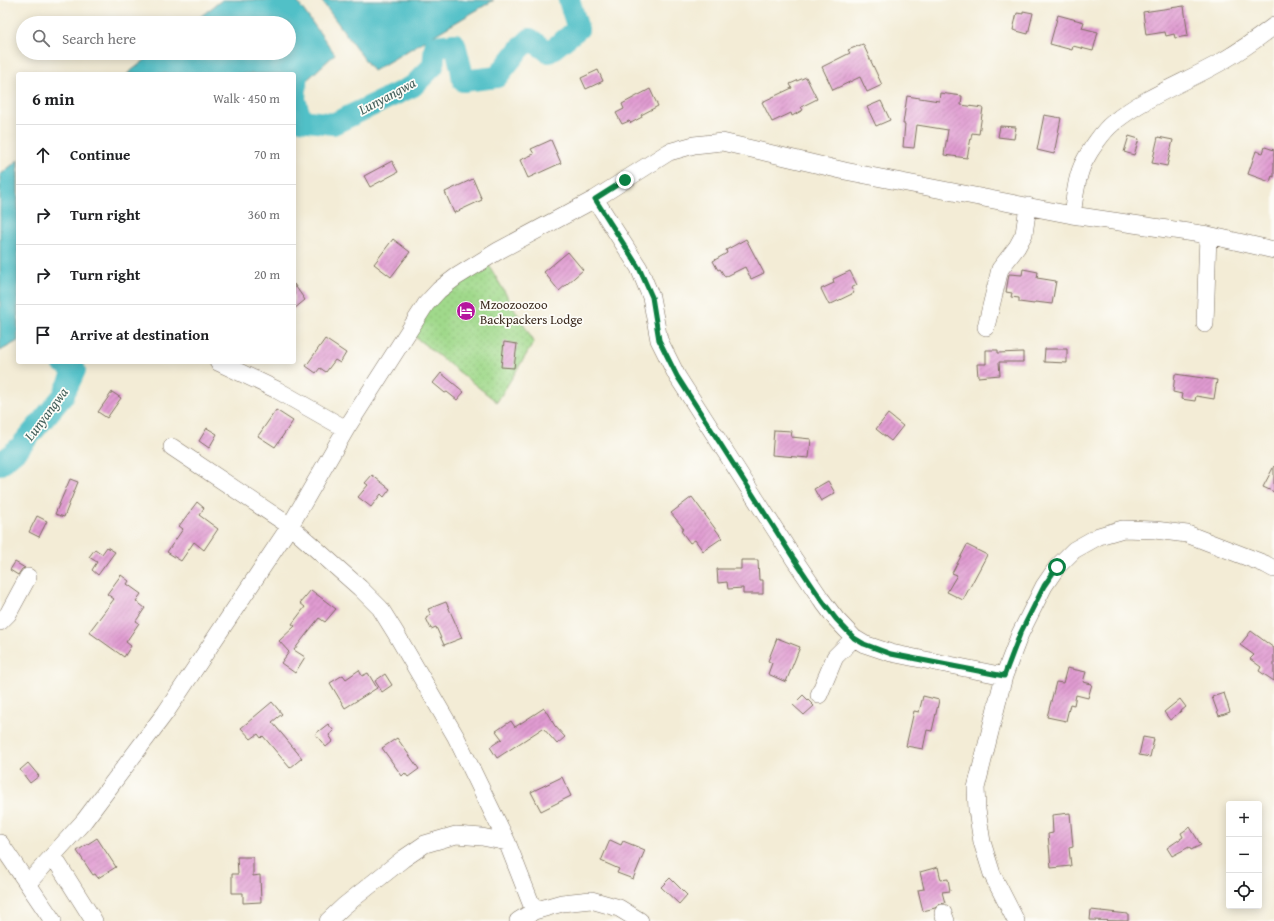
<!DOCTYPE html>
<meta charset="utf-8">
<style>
body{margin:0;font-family:"Gentium Book Plus",serif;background:#f6f6f6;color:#202124}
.controls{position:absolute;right:12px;bottom:12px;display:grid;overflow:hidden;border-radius:4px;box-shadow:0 2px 10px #0003}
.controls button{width:36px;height:36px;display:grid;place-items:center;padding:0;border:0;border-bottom:1px solid #e0e0e0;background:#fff;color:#202124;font:20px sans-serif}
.stop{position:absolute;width:12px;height:12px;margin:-9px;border:3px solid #0b8043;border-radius:50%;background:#fff}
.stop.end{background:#0b8043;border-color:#fff;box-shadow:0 1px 4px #0008}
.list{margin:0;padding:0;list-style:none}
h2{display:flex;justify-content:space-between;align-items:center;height:52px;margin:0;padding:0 16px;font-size:17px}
h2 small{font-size:13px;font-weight:400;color:#757577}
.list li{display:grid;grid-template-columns:26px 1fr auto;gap:12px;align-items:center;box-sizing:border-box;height:60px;padding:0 16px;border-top:1px solid #e0e0e0}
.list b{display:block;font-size:15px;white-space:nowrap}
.list em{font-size:13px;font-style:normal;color:#757577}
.icon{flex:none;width:22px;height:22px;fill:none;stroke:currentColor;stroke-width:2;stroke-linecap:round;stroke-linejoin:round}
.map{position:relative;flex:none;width:1274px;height:921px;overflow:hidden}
.search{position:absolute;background:#fff;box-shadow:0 2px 10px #0003;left:16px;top:16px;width:280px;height:44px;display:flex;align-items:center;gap:10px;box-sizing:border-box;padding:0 14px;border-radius:22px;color:#757577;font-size:15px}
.panel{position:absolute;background:#fff;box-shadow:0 2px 10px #0003;left:16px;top:72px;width:280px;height:292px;border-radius:4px}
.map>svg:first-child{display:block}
</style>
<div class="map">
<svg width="1274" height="921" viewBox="0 0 1274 921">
<defs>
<pattern id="grass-dots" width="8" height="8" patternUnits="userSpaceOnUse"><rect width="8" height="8" fill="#a0d98b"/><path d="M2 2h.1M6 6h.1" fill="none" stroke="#8bba78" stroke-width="1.8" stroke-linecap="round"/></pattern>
<pattern id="building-hatch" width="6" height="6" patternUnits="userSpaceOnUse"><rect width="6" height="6" fill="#e09bd1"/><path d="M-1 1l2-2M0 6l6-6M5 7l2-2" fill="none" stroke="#b77fa9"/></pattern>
</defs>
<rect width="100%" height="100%" fill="#fdfcf7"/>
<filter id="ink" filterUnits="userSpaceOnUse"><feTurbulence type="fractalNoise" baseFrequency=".025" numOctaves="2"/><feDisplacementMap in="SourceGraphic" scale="8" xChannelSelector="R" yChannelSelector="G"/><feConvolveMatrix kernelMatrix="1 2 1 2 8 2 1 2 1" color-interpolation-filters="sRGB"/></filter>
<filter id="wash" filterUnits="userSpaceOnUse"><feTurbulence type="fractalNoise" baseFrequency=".012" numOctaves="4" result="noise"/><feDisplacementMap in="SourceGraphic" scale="16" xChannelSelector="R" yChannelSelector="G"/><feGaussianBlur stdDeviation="0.9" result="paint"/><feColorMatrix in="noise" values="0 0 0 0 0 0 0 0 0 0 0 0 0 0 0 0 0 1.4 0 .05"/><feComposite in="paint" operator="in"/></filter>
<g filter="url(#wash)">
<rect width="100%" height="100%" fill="#f3ecd6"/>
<!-- grass -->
<path fill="url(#grass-dots)" stroke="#6e8254" d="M487,262L534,342L497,402L410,333L424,310Z"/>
<!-- water -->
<path fill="#51c0c7" stroke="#467572" d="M222,0H296L335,54L294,92V74H127L154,53H289V23H192Z
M321,0H494L373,71Z
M18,160V341L0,351V175Z"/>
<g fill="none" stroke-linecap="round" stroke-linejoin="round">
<!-- river -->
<path stroke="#51c0c7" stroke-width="22" d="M294,76L297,77L295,99L301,120L333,124L413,86L433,66L435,46L455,44L461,68L463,81L497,77L517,52L530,39L549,52L578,29L569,0
M0,464L19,448L63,396L75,370L62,362"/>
</g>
<g id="blocks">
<!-- building -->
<path fill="url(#building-hatch)" d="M1184,6L1188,36L1175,38L1174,34L1166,36L1165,32L1146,35L1143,12Z
M1023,11L1033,13L1028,34L1013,30L1017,13L1023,14Z
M1058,15L1084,22L1082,28L1098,32L1093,51L1073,46L1072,50L1050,44Z
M863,44L882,85L867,92L860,77L833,90L822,67L850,53L848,50Z
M598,70L603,81L586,89L581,78Z
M806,77L817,99L801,107L803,110L792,116L791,113L772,122L762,102L792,88L790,84Z
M650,89L658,106L641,115L642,117L631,123L629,121L622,124L616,113L624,109L622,104Z
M940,93L962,96L961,105L983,108L979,134L972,133L967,158L944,155L948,130L917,125L914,148L903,147L905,124H903L907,96L939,101Z
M881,101L890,120L876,126L867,107Z
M1044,115L1061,118L1054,154L1037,150Z
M1000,126L1016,127L1014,139L998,137Z
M1129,136L1139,139L1134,155L1124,152Z
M1158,137L1173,140L1167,166L1152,163Z
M551,140L561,163L528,178L520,160L534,154L531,149Z
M1265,147L1274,150V177L1272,176L1270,182L1248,174L1256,151L1263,153Z
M392,161L398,172L370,187L364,176Z
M473,179L482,200L454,213L445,192Z
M393,239L410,252L391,277L374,264Z
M746,239L764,273L751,279L745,267L725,277L720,269L718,270L713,261L727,253L726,250Z
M568,252L583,270L559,291L544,272Z
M1023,269L1038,272L1037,278L1056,281L1052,304L1035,302L1034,304L1019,302V298L1011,297L1012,293L1006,292L1009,274L1022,275Z
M850,271L857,285L851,288L854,293L829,305L821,289L834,283L833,279Z
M294,284L305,300L294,309Z
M325,339L346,353L340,363L335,360L326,372L320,368L316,373L306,366Z
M504,342L517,344L514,368L501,367Z
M1045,349H1067V363L1044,362Z
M986,350H998V353L1023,352V362H999L1000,375L978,377L977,364H986Z
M441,373L464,392L457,400L447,392L445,393L433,383Z
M1175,374L1217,380L1214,399L1196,396L1195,401L1181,399L1182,394L1173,392Z
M112,392L121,398L107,418L98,412Z
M276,410L293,421L275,447L258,436Z
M888,414L903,426L891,441L876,429Z
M207,428L217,434L209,448L199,441Z
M774,430L792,431L791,437L811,439L809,458L772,455Z
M1274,466V492L1263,487Z
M372,475L390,489L384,497L381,494L371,507L358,497L368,485L365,483Z
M70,479L78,482L64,517L55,514Z
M828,481L835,493L821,501L814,489Z
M692,497L722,538L703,551L695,540L690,543L681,531L684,529L671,513Z
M197,502L204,508L199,515L218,529L204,550L194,542L181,561L167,552L183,529L179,526Z
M37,516L47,521L39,537L29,532Z
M967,545L987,555L963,600L947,592L957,575L952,573Z
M107,547L115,552L98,575L92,570L97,562L89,557L95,549L102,554Z
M741,560H758L759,580H763V594H743V588L728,589L727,582L718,583L717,569H741Z
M15,562L25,568L22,569L18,575L10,570Z
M121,575L129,581L127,584L141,594L136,601L145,608L136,621L139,623L126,642L131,646L124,657L89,632L114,599L107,594Z
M311,590L336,609L325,622L319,618L294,650L305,657L295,673L281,663L289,652L279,641L295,626L292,624L305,607L300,603Z
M446,602L462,638L444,645L436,627L431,629L426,618L431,615L428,609Z
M1251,631L1274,648V681L1259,671L1261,667L1250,659L1254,655L1240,645Z
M777,638L800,647L786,682L768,674L772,663L768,661Z
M1067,668L1086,672L1083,682L1092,684L1088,698L1076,695L1074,705L1070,704L1066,721L1047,717L1056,682L1063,683Z
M359,670L362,676L368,673L377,688L345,708L330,683L343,675L346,679Z
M385,674L392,685L382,692L375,681Z
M1224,693L1230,712L1219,716L1212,697Z
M803,695L814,706L804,715L793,705Z
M923,696L939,700L932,731L927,730L923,749L906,746L914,711L919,712Z
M1180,699L1186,707L1170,720L1164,712Z
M272,702L282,714L272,722L302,758L290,768L263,736L261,738L258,734L251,739L241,728Z
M544,708L555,726L565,737L557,744L543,728L497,758L490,747L502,739L496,731L511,721L515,727Z
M328,724L334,731L329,735L333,741L326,747L315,734Z
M1143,737L1154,739L1150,757L1139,755Z
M397,738L419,769L408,777L405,773L402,776L382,748Z
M28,763L39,776L30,783L20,770Z
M562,777L571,796L541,811L531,792Z
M1070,813L1073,847L1069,848L1071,866L1051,868L1048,834L1053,833L1052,815Z
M1190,827L1201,845L1191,850L1189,847L1172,856L1167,848L1183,837L1181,833Z
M97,838L116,867L98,878L95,874L93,875L77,851Z
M610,840L621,845L623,841L645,850L633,879L617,873L619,869L601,861Z
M237,857H253V876L260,875L261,902L243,903V893H232V874H238Z
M938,867L941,880L948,879L950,891L942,892L945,903L940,904L935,908L923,911L918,890L924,889L920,872Z
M670,878L687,895L679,904L661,887Z
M1091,910L1128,914V921L1090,920Z"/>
</g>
</g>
<g filter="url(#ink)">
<use href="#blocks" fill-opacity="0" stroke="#7b6e5e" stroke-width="1"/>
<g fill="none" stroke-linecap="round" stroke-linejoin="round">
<defs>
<path id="minor" d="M595,199L639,268L651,297L659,340L677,376L794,559L821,599L836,619L854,638L864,644L891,653L1004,676L976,788L977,810L982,842L992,874L1016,921
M1072,215C1075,197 1076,177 1084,162C1090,150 1103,131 1113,123C1144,97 1186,82 1221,62C1240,51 1257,39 1274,26
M1205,324L1208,235
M986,327L1000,269L1017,247L1024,234L1028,206
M218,362L277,390L346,429
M172,447L290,526L360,588L380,608L395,632L456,737L507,842L534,911
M0,622L8,614L28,577
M1004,676L1020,634L1044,586L1057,567L1074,550L1099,536L1123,529L1155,530L1187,534L1265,564L1274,569
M819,695L835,657L854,638
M0,843L53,921
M53,856L94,921
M28,883L84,821L166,712L290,526L346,429L426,304L439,290L456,277L498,251L595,199L669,152L694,145L722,142L845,171L1072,215L1208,235L1274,250
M943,913L946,921
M328,921L344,906L403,859L425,844L456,835L482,837L507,842
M518,921L534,911L562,903L591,900L619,908L640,921"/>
</defs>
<!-- minor casing -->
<use href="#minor" stroke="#7b6e5e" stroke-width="18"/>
<!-- minor -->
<use href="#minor" stroke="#fff" stroke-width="17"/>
</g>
</g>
<g fill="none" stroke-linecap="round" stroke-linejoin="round" filter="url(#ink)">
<!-- route -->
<path stroke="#0b8043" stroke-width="5" d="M625,180L595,199L639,268L652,297L659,340L677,376L794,559L821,599L836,619L854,638L864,644L891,654L1004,676L1020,634L1044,586L1057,567"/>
</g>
<!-- icons -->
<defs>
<symbol id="hotel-disc" viewBox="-11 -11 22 22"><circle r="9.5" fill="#b5179e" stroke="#fdfcf7"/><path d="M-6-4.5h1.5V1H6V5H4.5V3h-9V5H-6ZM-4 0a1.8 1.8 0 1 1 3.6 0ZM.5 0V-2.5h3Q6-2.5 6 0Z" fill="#fff"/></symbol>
</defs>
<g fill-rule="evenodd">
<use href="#hotel-disc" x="455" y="300" width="22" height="22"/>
</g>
<g text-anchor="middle" stroke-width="3.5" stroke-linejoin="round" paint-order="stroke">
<!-- poi labels -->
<g font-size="13" fill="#3b2a1e" stroke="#fdfcf7" text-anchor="start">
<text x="480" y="309">Mzoozoozoo<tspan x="480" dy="15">Backpackers Lodge</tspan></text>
</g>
<!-- water labels -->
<g font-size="14" font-style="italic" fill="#435e59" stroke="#fdfcf7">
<text transform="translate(387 96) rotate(-28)" y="5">Lunyangwa</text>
<text transform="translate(46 414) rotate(-53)" y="5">Lunyangwa</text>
</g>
</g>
</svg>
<div class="controls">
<button>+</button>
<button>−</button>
<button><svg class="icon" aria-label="locate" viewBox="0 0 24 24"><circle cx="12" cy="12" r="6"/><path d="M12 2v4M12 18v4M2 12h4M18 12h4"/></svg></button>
</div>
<div class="stop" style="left:1057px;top:567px"></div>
<div class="stop end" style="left:625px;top:180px"></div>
<div class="search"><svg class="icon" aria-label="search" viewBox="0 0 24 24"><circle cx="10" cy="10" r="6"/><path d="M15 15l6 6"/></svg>Search here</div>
<section class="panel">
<h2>6 min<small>Walk · 450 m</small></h2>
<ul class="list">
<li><svg class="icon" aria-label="ahead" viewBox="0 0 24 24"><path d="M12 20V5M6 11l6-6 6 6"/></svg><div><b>Continue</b></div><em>70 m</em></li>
<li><svg class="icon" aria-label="right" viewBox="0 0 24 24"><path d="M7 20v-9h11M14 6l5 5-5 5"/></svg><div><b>Turn right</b></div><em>360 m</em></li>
<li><svg class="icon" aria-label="right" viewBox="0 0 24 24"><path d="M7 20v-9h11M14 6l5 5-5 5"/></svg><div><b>Turn right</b></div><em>20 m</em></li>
<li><svg class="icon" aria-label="arrive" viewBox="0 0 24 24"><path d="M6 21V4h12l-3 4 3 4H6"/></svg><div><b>Arrive at destination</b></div></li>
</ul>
</section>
</div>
